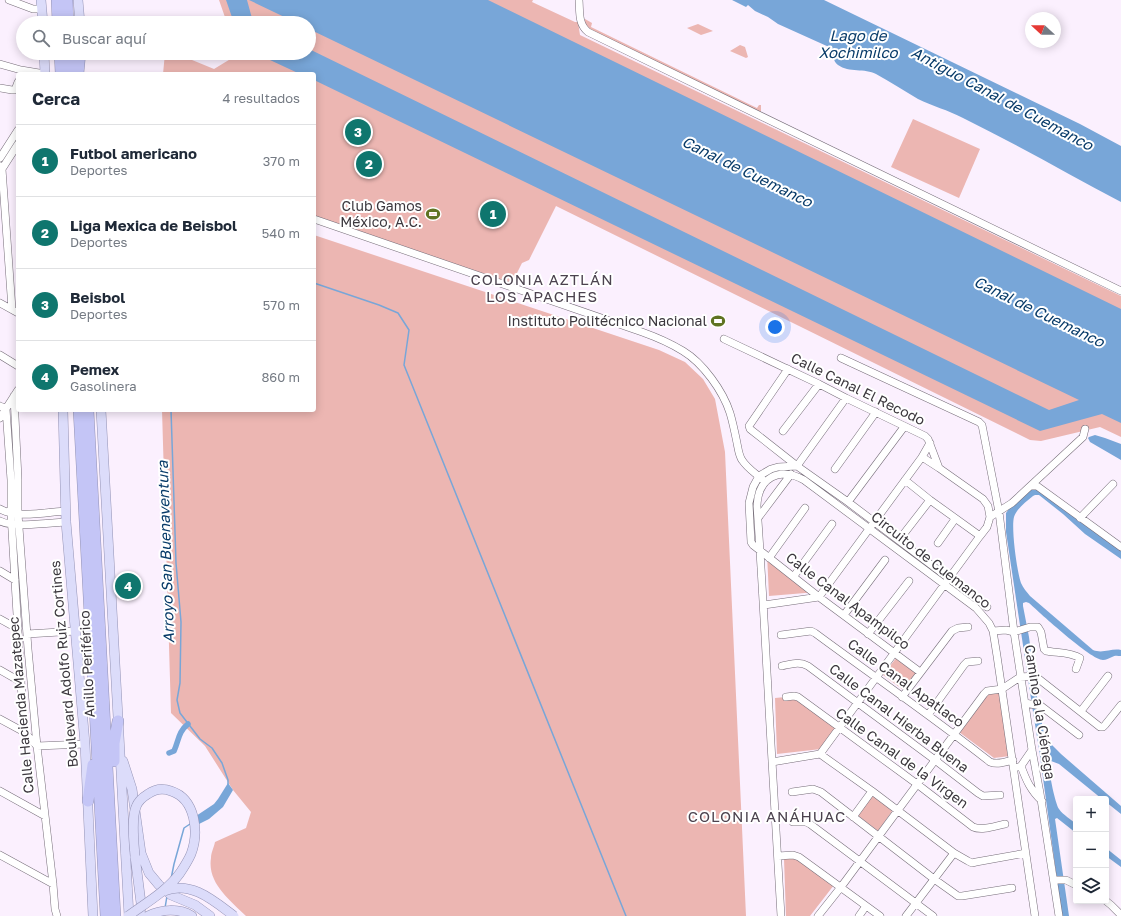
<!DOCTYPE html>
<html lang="es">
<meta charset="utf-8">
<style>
body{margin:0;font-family:"Golos Text",sans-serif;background:#f6f6f7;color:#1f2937}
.controls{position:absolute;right:12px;bottom:12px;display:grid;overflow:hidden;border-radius:4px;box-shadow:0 2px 10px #0003}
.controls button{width:36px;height:36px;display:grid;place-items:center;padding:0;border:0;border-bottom:1px solid #e0e1e3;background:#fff;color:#1f2937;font:20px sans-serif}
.compass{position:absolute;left:1025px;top:12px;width:36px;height:36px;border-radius:50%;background:#fff;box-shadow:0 2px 10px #0003;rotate:291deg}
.you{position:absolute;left:775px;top:327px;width:14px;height:14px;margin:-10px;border:3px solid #fff;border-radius:50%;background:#1a73e8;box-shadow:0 0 0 6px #1a73e833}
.badge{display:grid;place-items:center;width:26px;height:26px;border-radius:50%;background:#0f766e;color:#fff;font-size:13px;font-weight:700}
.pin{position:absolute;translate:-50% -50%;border:2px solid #fff;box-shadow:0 1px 4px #0006}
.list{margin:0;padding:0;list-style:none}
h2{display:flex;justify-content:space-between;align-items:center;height:52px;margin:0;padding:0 16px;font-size:17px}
h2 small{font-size:13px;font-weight:400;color:#747a83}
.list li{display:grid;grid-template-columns:26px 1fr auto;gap:12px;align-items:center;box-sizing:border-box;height:72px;padding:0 16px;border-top:1px solid #e0e1e3}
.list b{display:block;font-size:15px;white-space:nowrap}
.list p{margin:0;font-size:13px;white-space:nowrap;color:#747a83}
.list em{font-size:13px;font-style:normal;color:#747a83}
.icon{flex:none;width:22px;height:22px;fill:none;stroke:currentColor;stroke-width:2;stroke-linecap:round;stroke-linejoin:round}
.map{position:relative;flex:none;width:1121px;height:916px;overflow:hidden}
.search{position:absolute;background:#fff;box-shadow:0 2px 10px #0003;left:16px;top:16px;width:300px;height:44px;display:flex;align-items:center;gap:10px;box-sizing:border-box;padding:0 14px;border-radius:22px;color:#747a83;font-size:15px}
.panel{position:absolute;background:#fff;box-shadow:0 2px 10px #0003;left:16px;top:72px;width:300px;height:340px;border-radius:4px}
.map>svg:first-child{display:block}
</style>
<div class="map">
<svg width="1121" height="916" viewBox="0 0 1121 916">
<rect width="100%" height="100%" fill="#fbf0fe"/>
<!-- green -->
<path fill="#ecb6b2" d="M219,0H533L532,2L575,22H578L580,35L1121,296V437L1100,427L1041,441L1030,440L556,206L529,260L522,263L511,285L314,219V74H163L165,53H175L214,69L237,55V53H309V23H227Z
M585,19L592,23L591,27L757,108L759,105H761V111L760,112L587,28L584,20Z
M698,24L713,31L701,35L687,28Z
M740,45L745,47L748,57L746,58L730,51Z
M913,119L980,149L959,198L891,167Z
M314,235L659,350L685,362L703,379L715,399L725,452L746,916H246C230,900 207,883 211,858C211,853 214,847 215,842L246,828L251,812L233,790L205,746L171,713L162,410H314Z
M767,554L817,592L769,596Z
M897,657L916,673L902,689L883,675Z
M1000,689L1010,756L994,758L959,732L990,692Z
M796,696L837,728L821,749L777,754L775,698Z
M874,791L895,807L878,831L857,815Z
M797,858L834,885L810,916H786L784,859Z"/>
<!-- water -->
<path fill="#78a6d8" d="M226,0H247L253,22L255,23H234Z
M249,0H488L1121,309V423L1102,414L1040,431L314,80V74H300L255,53H309V49L1049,410L1079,400L309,29V23H297Z
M732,0H824L1080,124L1121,146V202C1068,174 1016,144 963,118C948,110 932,106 918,99C904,91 891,82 876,74C865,68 849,73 838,65C832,61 834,52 829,47L778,24L768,17L755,11L748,5L746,7Z
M1095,435L1105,438L1121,444V460L1090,442L1088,438L1089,437Z
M1031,489H1037L1121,550V559L1085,534L1063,514L1039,495H1035L1033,496C1026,502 1017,508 1014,517C1011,528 1017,572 1021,583C1023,588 1027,592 1030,596L1093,650C1103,654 1111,648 1121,650V656C1118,656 1115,655 1112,657C1109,658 1106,660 1103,660C1091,660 1040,613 1029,603L1026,602L1023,603V606L1029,637L1038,704L1045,738L1061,754L1121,806V814L1106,802V799H1102L1059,764L1051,761L1049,762C1048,769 1055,803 1059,809C1063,815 1071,819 1076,824V833L1057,818L1055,819L1069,916H1062L1039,749L1033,712L1006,532V513L1009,509Z
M228,783L233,790L223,807L209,819L195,826L193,818L214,804L218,799Z
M1106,848L1121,860V867L1106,856Z"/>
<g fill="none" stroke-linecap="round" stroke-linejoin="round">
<!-- stream -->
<path stroke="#78a6d8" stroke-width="1.5" d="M314,283L379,305L398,313L409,330L404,365L626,916
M171,410L176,563L181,622L180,683L177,700L180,713L200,739L212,748L222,763L228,780V784
M171,879L174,864L184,828L190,824
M165,908L167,896"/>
<!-- canal -->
<path stroke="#78a6d8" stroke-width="5.5" d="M169,753L174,751C179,740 178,732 188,724"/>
<defs>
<path id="minor" d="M9,0L33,9H42
M579,0C580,12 578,24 588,32L1121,291
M0,64L21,70L45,74
M0,88L12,90H15L18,82
M0,158L18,130
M0,166L2,169L12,309
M0,172L18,144
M314,219L642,332C656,337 670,343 683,351C703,363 723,391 730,413C733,423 735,433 737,443C738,448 739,456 742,460C747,468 755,473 762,479
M0,303L18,313
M724,339L819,384L846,398L925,436L928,439L939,468L983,499L988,506L990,517
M0,355L18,366
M841,358L979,422L982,425L999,512L1014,632L1032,750L1040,793L1059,916
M788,369L749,426L750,429L797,466L846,398
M14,396L18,479V514L28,649L37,746L53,884L55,909L57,916
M0,406L6,409L11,480V514L24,732
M0,418L18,390
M783,431L819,384
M922,457L939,468
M835,469L876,412
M905,480L930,500L980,536
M1031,486H1037L1121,547
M848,502L904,427
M0,509C16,519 48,512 66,511
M758,518L791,474
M1080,518L1113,484
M0,521C14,528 50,523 66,522
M899,540L930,500
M938,543L955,519
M769,558L805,508
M0,571L15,580
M794,576L832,524
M764,605L819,597L922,457L930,443
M844,615L885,560
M0,619L18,629
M993,631L1006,630L1014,632L1030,627H1038L1041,632L1044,649L1046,651C1057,653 1071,652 1080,658L1076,669
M27,634L76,631
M868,634L909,581
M781,635L811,631L815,633C873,676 933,717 990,762C997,765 1006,762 1013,760
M782,666C792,664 799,661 808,666L935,760L978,793L983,796L1000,795
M0,670L21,682
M920,672L819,597L753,545L751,542L749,503L753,487L759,476L771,469L778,467L797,466L848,502L987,607
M786,697L794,696L798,697L917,784L973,827C982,831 995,826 1005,824
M902,697L952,631L958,628L968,627
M1025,703L1041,706L1079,735
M1081,711L1108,676
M928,715L964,665L967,662L978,661
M0,719L24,732L37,746
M37,746L85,744
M820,754L980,536L987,527L990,517L1012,503L1083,437L1085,429
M772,762L820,754L872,791L954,853L968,861L972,863L976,862L1026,853
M1021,766C1026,780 1031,791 1042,801
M1018,767L1021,766L1032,750
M0,791L45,816
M792,792L813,789L821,792L934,879L958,896H962L1012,888
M853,817L872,791
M793,822H806L810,824L933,916
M0,855L53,884
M778,856L793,855L799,857L880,916
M1054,880H1066L1076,885
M1106,901L1111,905L1121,915
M781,916C778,864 775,813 772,761C767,676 763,591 757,506C758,478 779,466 804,480L976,608L989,623L993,631L997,656L1035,916
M818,916L841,887L984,694L987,691L1002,689L1020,677L1035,676L1100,727H1103L1105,725L1121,705
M859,916L866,906
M906,916L954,853"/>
<path id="major" d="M41,0L43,23
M78,0L80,23
M44,53L45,74
M63,410L66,522L85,744L93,916
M101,410L129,916
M123,761L132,789L141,853L149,873L159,885L171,895L195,905L210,916
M135,856L141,903L140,916
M148,916C161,909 179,908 192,916"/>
<path id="highway" d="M57,0L58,23
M67,0L68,23
M60,53L61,74
M69,53L70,74
M78,74L80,53
M79,410L106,916
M88,410L115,916
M114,761V743L118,721
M88,801L93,765"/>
</defs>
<!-- minor casing -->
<use href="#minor" stroke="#766d79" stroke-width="8"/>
<!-- major casing -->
<use href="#major" stroke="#9493b5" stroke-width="10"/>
<!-- highway casing -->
<use href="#highway" stroke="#9493b5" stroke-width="12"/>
<!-- minor -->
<use href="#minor" stroke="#fff" stroke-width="7"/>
<!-- major -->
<use href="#major" stroke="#dcdcfa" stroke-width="9"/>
<!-- highway -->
<use href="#highway" stroke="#c4c5f6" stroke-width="11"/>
<defs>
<path id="major-bridge" d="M164,891C191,880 214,901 234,916
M128,916C146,903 167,891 180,873C184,867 188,861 191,854C199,833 196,799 171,791C163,788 155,789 148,794C143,797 138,801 136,807C131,819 134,843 135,856"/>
</defs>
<!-- major-bridge casing -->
<use href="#major-bridge" stroke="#9493b5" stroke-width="10" stroke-linecap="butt"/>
<!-- major-bridge -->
<use href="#major-bridge" stroke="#dcdcfa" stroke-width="9"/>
</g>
<!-- icons -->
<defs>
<symbol id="stadium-bare" viewBox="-9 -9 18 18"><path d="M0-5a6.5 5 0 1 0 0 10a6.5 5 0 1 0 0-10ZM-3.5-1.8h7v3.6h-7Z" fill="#5f7322" stroke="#fff" stroke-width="2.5" paint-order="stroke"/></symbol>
</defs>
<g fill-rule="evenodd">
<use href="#stadium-bare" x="423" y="204" width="20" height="20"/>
<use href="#stadium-bare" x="708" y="311" width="20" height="20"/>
</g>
<g text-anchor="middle" stroke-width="4" stroke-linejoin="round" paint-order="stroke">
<!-- poi labels -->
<g font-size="14" fill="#3b373d" stroke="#fff" text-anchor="end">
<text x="422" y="211">Club Gamos<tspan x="422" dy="16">México, A.C.</tspan></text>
<text x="707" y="326">Instituto Politécnico Nacional</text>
</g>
<!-- street labels -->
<g font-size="14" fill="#3b373d" stroke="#fff">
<text transform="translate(858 389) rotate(26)" y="5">Calle Canal El Recodo</text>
<text transform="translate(931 560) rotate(38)" y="5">Circuito de Cuemanco</text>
<text transform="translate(848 601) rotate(37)" y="5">Calle Canal Apampilco</text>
<text transform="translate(64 664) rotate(-95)" y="5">Boulevard Adolfo Ruiz Cortines</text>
<text transform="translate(87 664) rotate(-93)" y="5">Anillo Periférico</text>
<text transform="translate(906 683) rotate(36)" y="5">Calle Canal Apatlaco</text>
<text transform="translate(21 705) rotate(-95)" y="5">Calle Hacienda Mazatepec</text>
<text transform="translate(1040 712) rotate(81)" y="5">Camino a la Ciénega</text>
<text transform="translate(899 718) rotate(37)" y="5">Calle Canal Hierba Buena</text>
<text transform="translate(902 758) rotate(36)" y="5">Calle Canal de la Virgen</text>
</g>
<!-- water labels -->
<g font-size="15" font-style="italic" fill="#083b69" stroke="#fff">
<text x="858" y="41">Lago de<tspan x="858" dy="17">Xochimilco</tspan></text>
<text transform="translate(1002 99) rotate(28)" y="5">Antiguo Canal de Cuemanco</text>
<text transform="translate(747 172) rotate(26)" y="5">Canal de Cuemanco</text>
<text transform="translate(1039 312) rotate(26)" y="5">Canal de Cuemanco</text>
<text transform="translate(166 552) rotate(-92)" y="5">Arroyo San Buenaventura</text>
</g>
<!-- neighbourhood labels -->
<g font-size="15" letter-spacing="1" fill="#4c434f" stroke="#fff">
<text x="542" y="285">COLONIA AZTLÁN<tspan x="542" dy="17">LOS APACHES</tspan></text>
<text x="767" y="822">COLONIA ANÁHUAC</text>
</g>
</g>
</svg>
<div class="controls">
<button>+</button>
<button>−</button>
<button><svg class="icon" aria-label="layers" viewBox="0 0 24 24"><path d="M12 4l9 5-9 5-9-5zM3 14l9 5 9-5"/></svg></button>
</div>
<svg class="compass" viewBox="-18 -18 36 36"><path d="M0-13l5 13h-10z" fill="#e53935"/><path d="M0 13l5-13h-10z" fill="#747a83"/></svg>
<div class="you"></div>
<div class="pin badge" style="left:493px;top:214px">1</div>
<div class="pin badge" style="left:369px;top:164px">2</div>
<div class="pin badge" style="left:358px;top:132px">3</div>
<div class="pin badge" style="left:128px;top:586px">4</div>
<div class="search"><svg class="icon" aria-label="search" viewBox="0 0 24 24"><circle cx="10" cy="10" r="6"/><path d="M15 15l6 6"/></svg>Buscar aquí</div>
<section class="panel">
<h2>Cerca<small>4 resultados</small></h2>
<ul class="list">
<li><span class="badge">1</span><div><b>Futbol americano</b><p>Deportes</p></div><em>370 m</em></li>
<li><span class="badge">2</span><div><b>Liga Mexica de Beisbol</b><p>Deportes</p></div><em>540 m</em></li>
<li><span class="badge">3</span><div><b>Beisbol</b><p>Deportes</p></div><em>570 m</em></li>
<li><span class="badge">4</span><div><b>Pemex</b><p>Gasolinera</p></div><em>860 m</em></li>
</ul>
</section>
</div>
